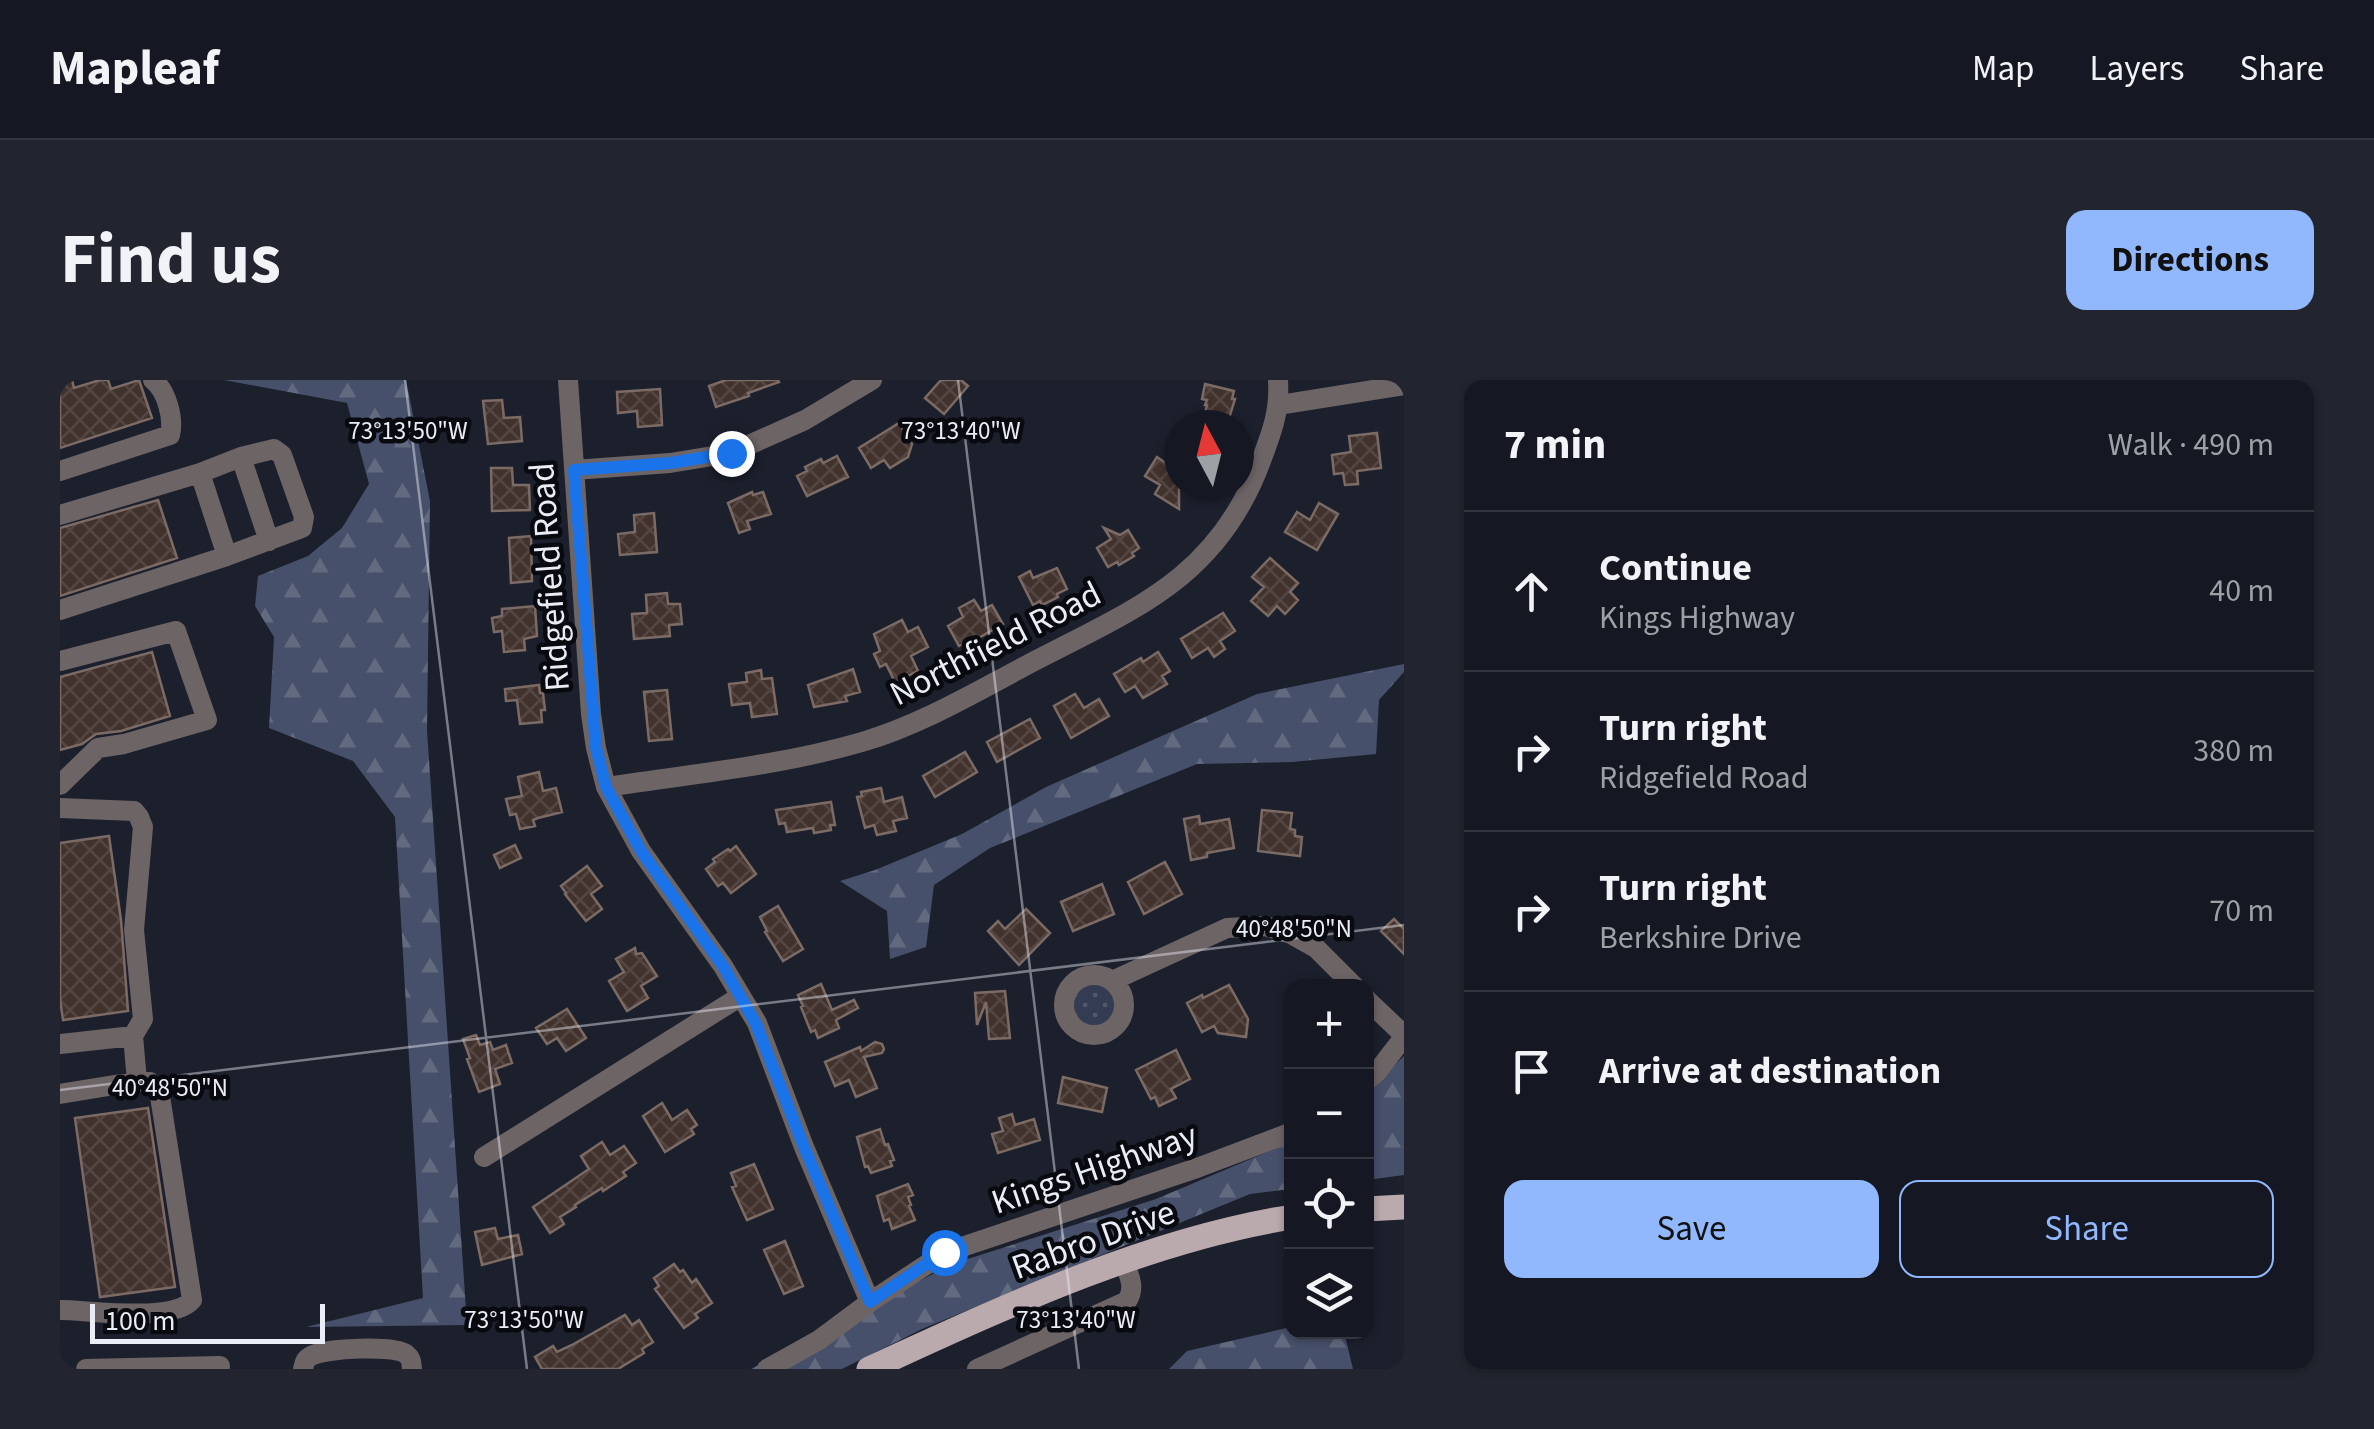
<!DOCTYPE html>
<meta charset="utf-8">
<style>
body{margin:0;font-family:"Source Sans 3",sans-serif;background:#22252f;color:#f1f3f6}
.controls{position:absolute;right:30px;bottom:30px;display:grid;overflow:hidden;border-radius:20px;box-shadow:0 2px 8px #0004}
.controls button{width:90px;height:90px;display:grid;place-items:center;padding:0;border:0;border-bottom:2px solid #343740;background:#151822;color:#f1f3f6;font:50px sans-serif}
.compass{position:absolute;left:1104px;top:30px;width:90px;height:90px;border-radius:50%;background:#151822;box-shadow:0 2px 8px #0004;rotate:353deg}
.scale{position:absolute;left:30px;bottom:25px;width:235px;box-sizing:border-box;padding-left:10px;border:5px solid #eaedf6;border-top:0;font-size:28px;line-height:35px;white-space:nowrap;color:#eaedf6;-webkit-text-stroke:8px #080a10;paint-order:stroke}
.stop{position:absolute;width:30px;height:30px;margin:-22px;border:8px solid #1a73e8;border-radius:50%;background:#fff}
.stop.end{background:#1a73e8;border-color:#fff;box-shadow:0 2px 10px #0008}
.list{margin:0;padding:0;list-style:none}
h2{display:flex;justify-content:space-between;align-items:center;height:130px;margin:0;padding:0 40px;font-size:42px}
h2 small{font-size:32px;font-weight:400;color:#9da0a5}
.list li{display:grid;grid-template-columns:65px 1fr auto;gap:30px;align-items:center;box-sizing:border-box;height:160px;padding:0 40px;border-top:2px solid #343740}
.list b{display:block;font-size:38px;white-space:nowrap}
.list p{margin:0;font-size:32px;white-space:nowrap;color:#9da0a5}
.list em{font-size:32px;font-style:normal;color:#9da0a5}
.actions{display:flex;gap:20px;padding:30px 40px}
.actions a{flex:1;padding:22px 0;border:2px solid #91b8fd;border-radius:20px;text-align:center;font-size:35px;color:#91b8fd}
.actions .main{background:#91b8fd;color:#111}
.icon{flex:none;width:55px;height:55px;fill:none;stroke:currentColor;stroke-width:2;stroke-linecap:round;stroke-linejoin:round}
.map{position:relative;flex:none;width:1344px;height:989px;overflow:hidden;border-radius:20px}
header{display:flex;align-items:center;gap:60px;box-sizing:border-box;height:140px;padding:0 50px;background:#151822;border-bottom:2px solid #343740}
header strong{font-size:48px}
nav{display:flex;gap:55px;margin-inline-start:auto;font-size:35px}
.intro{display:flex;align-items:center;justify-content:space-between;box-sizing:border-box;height:240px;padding:0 60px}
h1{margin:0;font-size:70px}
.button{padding:25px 45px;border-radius:20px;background:#91b8fd;color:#111;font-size:35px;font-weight:700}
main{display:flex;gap:60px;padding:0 60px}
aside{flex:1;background:#151822;border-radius:20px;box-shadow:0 2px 8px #0004}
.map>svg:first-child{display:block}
</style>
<header>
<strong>Mapleaf</strong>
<nav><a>Map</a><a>Layers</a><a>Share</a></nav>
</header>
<div class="intro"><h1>Find us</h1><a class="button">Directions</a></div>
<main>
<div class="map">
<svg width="1344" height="989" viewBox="0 0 1344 989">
<defs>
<pattern id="grass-dots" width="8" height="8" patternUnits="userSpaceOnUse" patternTransform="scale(2.5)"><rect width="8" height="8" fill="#343c53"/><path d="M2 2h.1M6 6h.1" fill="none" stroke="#52586c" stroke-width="1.8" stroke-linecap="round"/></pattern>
<pattern id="forest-firs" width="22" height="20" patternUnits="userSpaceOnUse" patternTransform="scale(2.5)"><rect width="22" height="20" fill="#47506a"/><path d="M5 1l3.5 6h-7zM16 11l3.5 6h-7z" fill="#626a80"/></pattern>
<pattern id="building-cross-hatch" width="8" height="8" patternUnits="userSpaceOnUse" patternTransform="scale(2.5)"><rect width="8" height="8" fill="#42322d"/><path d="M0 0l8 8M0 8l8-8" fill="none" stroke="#544642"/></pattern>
</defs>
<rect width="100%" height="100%" fill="#1c202d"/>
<!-- grass -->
<path fill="url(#grass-dots)" d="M1009 626a25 25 0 1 1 50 0a25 25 0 1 1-50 0Z"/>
<!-- forest -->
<path fill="url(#forest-firs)" d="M164,0H346L370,121L367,350L407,945L246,947L363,918L335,437L293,381L209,348L214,257L195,226L198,196L248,176L282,148L309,104L287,23Z
M1344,284V292L1319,320L1316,374L1232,382L1137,384L930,468L874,505L866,567L830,579L827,531L780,501L815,490L902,454L986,407L1197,314Z
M1344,676V795L1307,800L1306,713Z
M1231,762V809L1190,814L862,949L782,989H691L892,884L1096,819Z
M1231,947L1232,952H1284L1293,989H1109L1127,971Z"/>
<!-- building -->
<path fill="url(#building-cross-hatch)" stroke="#7c6a64" stroke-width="2.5" d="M0,0H12L14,8L40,0H48L51,9L79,0L92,38L0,68Z
M666,0H718L719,2L688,13L689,16L656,27L649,6Z
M881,0H901L908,6L884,34L865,18Z
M1145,4L1174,11L1172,19H1175L1167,45L1143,42L1147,25H1145L1147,20L1142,19Z
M600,9L602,45L578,47L577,31L558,33L557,12Z
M442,20L444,38L460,37L462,61L428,64L423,21Z
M839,43L852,64L848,77L830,88L824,80L811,88L799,68Z
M1317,53L1321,88L1297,91L1298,104L1285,105L1283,93L1274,94L1272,75L1291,72L1289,56Z
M1119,72V129L1095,114L1100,105L1085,96L1097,77L1110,86Z
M777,76L788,97L747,116L737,96L747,91L745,87L761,79L763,83Z
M431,88H452L453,105H469L470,130L432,131Z
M692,112L693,115L703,112L711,134L687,141L690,149L679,153L668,123Z
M98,120L117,178L0,216V148Z
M1259,123L1278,134L1257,170L1225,152L1237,132L1250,140Z
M594,133L597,172L560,175L558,154L575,152L574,135Z
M1044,148L1060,155L1068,150L1079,168L1072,173L1074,176L1059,185L1057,182L1048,187L1037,168L1051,159Z
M471,156L472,201L451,203L449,158Z
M1210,178L1238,203L1230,212L1238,220L1225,234L1217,226L1208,236L1191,221L1204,207L1192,197Z
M997,188L1007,209L997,214L998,217L982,225L980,221L973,225L959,197L970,191L973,198Z
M607,213L608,224H620L622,244L609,245L610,256L574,259L572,234L587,233L586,215Z
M914,220L921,231L932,225L943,244L915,260L914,258L899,266L888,246L903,237L899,228Z
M475,226L477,256L464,259L465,270L444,272L442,251L434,252L432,238L442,236V229Z
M1163,233L1175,251L1160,261L1165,269L1154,277L1148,268L1132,278L1121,259Z
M842,240L848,252L858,247L868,267L851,276L858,291L835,302L826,284L820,287L814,274L820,271L814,254Z
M92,272L110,336L61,351L36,354L22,364L0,370V297Z
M1098,272L1110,291L1102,296L1107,304L1083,318L1075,306L1065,312L1054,294L1081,278L1083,282Z
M793,289L800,312L785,316L787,321L754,327L748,305Z
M701,290L702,299L712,298L717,334L692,337L690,323L672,325L669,304L687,302L686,293Z
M479,305L480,313H483L485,330H481L482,342L460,344L457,320L446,321L445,309Z
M607,310L612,359L589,361L584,312Z
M1015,314L1024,328L1039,319L1049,336L1011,358L994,326Z
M970,339L980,358L937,382L927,362Z
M905,372L917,392L875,417L863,396Z
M479,392L483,411L496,408L502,432L478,438L473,440L475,446L460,449L456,434L450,435L446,419L462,416L458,397Z
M821,408L824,422L842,417L847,438L833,441L836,451L817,455L814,445L805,448L797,417L802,416L801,412Z
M771,422L775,445H770L771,450L754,453L753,448L727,452L725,443L719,444L716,430Z
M1202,430L1232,433L1230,449L1235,450V456L1242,457L1240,476L1198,471Z
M1139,436L1140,444L1169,439L1174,468L1147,473V477L1131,480L1124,439Z
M49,456L61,540L68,631L3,640L0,619V463Z
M455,465L461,478L440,488L434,475Z
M676,466L696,494L671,513L663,503L658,506L646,489L655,482L653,479L668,469L670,471Z
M1105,482L1122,514L1084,534L1068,502Z
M527,486L542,506L531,514L542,529L526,541L505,514L506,513L501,506Z
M1042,504L1054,534L1013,551L1001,522Z
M718,526L743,569L723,581L705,552L707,551L700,537Z
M966,529L990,553L959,585L928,551L938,541L945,549Z
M1334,539L1344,549V574L1321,551Z
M575,568L576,574L582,573L597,596L581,606L588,618L567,631L549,601L564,592L556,579Z
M761,604L772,630L794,620L798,628L776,640L779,648L758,658L755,650L751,652L741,627L743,626L738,615Z
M1169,605L1188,639L1186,657L1158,653L1154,646L1142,652L1127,623L1142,615L1143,618Z
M945,611L950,658L929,659L926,622L917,645L915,613Z
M507,629L526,658L506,671L497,658L487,664L476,648Z
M416,655L420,665L430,662L433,670L446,665L452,683L435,689L440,704L419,712L407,679L410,678L403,659Z
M815,662L822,664L824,669L822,673L804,677L817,708L796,717L789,700L775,706L765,682L800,667L801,671Z
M1116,670L1130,699L1111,709L1116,718L1099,726L1095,717L1091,719L1076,690Z
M1003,697L1047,708L1042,732L998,723Z
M602,723L612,740L627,730L637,745L631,749L634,754L605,772L583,736Z
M88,728L115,907L40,917L15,738Z
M952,734L955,745L974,739L980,760L938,773L932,754L943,751L939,738Z
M820,749L825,765L828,764L834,780L830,781L832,786L811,793L808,786L805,787L797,757Z
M542,762L550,775L564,766L576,783L563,792L566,796L543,811L542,808L515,825L516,827L500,837L504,844L490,853L473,827L529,789L521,776Z
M694,784L713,829L687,840L672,807L676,806L671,793Z
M848,804L853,815L848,817L851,825L849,826L855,840L832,849L829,839L824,841L817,816Z
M435,848L438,859L458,855L462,874L422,885L415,852Z
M725,861L743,906L724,914L704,870Z
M614,884L620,892L623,890L632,903L636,899L652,923L635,934L638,938L624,948L595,909L599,906L594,898Z
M565,935L572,945L579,940L593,962L582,969L584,973L558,989H482L475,977L493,966L497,972L512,965Z"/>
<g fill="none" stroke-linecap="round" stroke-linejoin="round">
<!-- minor -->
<path stroke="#6d6466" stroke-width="20" d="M508,0L531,334L536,368L546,407L581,471L663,586L697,643L744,767L810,922
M1219,25L1344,5
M181,77L209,161
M514,90L610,83L671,73L745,40L812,0
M0,91L110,55C114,39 107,11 93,0
M140,93L181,77L214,69L222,75L244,137L242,148L167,176
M0,135L140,93L167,176L0,230
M0,281L116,251L147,340L64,364L38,368L0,405
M546,407C632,394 719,386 802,362C860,345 914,313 967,285C1072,230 1157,200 1201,81C1212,52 1220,31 1218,0
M0,428L74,431L79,437L83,447L74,550L83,639L73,656L0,664
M1004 625a30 30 0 1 1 60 0a30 30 0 1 1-60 0Z
M1052,601L1167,548L1205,546L1231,554L1256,568L1294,606
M1306,619L1344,655
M73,656L77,701
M1306,701L1317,692L1344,657
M0,714L79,701L90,702L99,710L132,920C113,943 29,930 0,930
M424,777L681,616
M26,989L160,986
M243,989C245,982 244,980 251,976C264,968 335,965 346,974C352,979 351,982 352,989
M707,989L759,960L810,922L884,873L1137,788L1232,752
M917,989L1067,921C1076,908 1069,895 1064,882"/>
<!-- major -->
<path stroke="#baa9ad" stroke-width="25" d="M1306,829L1344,827
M809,989C942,928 1086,860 1232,837"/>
</g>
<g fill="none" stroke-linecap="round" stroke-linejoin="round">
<!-- route -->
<path stroke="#1a73e8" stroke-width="12" d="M671,73L610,83L514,90L536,368L546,407L581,471L663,586L696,644L744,767L810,922L884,872"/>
</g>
<!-- ticks -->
<path fill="none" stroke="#eaedf6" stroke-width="2.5" stroke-opacity="0.45" d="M345,0L467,989M898,0L1019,989M0,710L1344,545"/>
<g text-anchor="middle" stroke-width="9" stroke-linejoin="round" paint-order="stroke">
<!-- street labels -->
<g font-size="35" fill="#eaedf6" stroke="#080a10">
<text transform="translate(489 197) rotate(-94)" y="12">Ridgefield Road</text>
<text transform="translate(935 263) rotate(-27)" y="12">Northfield Road</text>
<text transform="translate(1034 788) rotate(-19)" y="12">Kings Highway</text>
<text transform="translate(1033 859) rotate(-20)" y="12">Rabro Drive</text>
</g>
</g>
<g font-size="25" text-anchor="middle" fill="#eaedf6" stroke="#080a10" stroke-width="9" stroke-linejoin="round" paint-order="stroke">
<text x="348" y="59">73°13'50"W</text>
<text x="901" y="59">73°13'40"W</text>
<text x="1234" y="557">40°48'50"N</text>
<text x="110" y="716">40°48'50"N</text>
<text x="464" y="948">73°13'50"W</text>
<text x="1016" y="948">73°13'40"W</text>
</g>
</svg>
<div class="controls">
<button>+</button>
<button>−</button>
<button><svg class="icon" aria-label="locate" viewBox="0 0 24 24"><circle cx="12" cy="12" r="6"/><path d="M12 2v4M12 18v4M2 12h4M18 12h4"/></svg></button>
<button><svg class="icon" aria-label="layers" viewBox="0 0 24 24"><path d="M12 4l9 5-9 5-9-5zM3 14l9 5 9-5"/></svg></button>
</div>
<svg class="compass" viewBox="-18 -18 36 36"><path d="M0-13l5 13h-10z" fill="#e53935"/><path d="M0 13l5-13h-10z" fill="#9da0a5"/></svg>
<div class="scale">100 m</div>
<div class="stop" style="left:884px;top:872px"></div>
<div class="stop end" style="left:671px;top:73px"></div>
</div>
<aside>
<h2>7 min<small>Walk · 490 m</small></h2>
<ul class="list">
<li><svg class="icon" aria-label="ahead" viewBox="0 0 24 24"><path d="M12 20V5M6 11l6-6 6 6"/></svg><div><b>Continue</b><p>Kings Highway</p></div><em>40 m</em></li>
<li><svg class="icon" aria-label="right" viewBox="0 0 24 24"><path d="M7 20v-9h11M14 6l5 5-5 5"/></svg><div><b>Turn right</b><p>Ridgefield Road</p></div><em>380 m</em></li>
<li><svg class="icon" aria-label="right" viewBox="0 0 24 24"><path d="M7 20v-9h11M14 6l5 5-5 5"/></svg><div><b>Turn right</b><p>Berkshire Drive</p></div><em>70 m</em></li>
<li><svg class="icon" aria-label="arrive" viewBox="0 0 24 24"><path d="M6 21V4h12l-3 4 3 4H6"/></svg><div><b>Arrive at destination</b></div></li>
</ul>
<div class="actions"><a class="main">Save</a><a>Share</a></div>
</aside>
</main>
